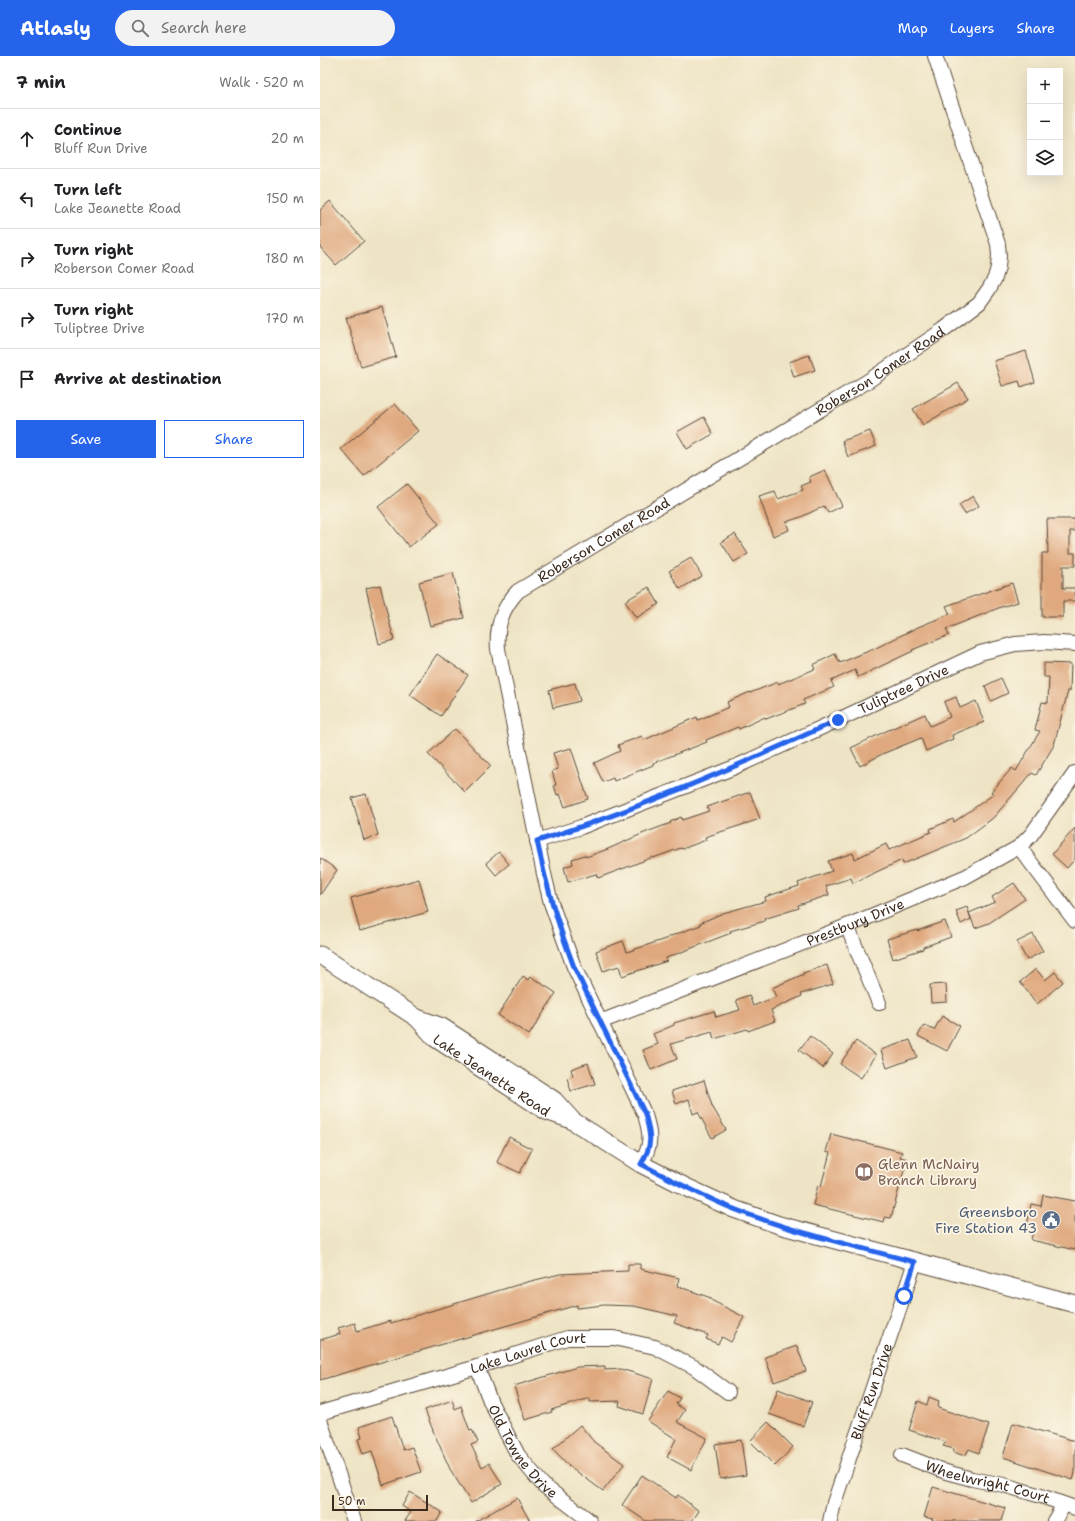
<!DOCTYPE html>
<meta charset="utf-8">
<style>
body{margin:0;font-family:"Shantell Sans",sans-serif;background:#f2f2f2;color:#202124}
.controls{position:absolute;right:12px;top:12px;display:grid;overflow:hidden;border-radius:0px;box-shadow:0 4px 16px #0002}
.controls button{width:36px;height:36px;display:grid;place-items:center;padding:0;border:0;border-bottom:1px solid #e0e0e0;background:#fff;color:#202124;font:20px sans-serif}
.scale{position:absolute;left:12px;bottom:10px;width:96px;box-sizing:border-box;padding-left:4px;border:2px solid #3b2a1e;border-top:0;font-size:11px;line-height:14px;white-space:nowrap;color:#3b2a1e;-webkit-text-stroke:3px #fcf5e5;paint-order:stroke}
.stop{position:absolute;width:12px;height:12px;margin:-9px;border:3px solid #2563eb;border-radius:50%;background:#fff}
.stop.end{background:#2563eb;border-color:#fff;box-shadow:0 1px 4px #0008}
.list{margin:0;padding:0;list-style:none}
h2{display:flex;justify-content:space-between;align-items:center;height:52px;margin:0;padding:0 16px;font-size:17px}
h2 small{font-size:13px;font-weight:400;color:#757577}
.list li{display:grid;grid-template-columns:26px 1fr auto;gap:12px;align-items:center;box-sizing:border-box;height:60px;padding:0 16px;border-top:1px solid #e0e0e0}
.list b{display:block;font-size:15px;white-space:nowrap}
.list p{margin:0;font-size:13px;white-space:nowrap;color:#757577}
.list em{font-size:13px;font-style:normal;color:#757577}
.actions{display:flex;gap:8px;padding:12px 16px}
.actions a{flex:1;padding:9px 0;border:1px solid #2563eb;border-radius:0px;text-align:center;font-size:14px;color:#2563eb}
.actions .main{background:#2563eb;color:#fff}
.icon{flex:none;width:22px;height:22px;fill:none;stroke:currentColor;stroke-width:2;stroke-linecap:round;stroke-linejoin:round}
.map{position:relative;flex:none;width:755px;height:1465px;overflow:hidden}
header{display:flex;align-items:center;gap:24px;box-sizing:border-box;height:56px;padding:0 20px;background:#2563eb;color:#fff}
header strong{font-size:19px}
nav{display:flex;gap:22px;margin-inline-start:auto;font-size:14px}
.search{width:280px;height:36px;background:#f2f2f2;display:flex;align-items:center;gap:10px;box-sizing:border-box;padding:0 14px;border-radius:22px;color:#757577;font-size:15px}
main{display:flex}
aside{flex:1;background:#fff}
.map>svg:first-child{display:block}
</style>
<header>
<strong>Atlasly</strong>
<div class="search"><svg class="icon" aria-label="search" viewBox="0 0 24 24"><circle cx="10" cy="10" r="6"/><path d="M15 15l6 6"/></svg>Search here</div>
<nav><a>Map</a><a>Layers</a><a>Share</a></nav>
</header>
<main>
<aside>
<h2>7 min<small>Walk · 520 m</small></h2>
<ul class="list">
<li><svg class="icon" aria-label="ahead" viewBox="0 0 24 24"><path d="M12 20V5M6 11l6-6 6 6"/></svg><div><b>Continue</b><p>Bluff Run Drive</p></div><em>20 m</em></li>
<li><svg class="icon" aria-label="left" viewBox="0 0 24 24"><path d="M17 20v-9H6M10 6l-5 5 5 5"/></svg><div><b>Turn left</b><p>Lake Jeanette Road</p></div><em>150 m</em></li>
<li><svg class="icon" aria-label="right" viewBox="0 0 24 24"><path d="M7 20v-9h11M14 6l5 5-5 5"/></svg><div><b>Turn right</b><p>Roberson Comer Road</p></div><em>180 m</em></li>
<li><svg class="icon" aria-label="right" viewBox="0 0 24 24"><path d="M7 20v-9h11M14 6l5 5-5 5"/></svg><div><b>Turn right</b><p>Tuliptree Drive</p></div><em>170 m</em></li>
<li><svg class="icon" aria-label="arrive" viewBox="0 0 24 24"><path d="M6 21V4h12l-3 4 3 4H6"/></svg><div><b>Arrive at destination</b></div></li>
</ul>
<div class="actions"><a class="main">Save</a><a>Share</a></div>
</aside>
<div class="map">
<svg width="755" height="1465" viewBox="0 0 755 1465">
<rect width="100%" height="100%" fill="#fcf5e5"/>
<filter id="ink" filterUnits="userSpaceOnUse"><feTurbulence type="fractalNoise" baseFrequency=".025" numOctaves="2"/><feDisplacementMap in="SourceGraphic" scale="8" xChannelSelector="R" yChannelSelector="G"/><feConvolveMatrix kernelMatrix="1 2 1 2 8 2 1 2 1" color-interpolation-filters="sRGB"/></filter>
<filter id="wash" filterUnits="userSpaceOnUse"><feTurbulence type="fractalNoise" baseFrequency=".012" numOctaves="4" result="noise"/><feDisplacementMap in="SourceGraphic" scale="16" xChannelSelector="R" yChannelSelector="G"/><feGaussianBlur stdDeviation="0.9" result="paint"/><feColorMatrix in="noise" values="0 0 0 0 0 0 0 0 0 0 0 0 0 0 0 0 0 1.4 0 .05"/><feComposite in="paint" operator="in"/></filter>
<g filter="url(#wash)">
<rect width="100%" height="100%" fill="#eee4c5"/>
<g id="blocks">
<!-- building -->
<path fill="#dfa87e" d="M10,145L44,185L16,209L0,191V154Z
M62,251L76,301L41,311L26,262Z
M706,295L715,326L701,331L699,325L682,330L674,305Z
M489,299L495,314L474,321L469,306Z
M638,327L648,342L603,369L593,353Z
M75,348L98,375L44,420L21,393Z
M384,361L393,378L367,393L357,376Z
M550,375L556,390L528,401L522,385Z
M505,414L522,450L508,457L504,450L481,461L466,466L469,474L453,480L439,440L455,435L458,443L483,434L481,430L491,426L489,421Z
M87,428L119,468L89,491L58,451Z
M653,440L659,450L645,458L639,449Z
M727,463H755V475H750V497H755V510H743V532H755V545H743V561H722V497H728Z
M415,478L428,498L414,506L401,486Z
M371,502L382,520L360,533L349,515Z
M133,517L144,562L110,570L99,526Z
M692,527L698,546L681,551L626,573L629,579L592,594L593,595L538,621L535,614L511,625L514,631L483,644L485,648L446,663L445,661L419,673L418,671L386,684L387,686L333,707V709L294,725L293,722L283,726L274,707L300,695L298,689L322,680L324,684L377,661L378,664L409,651L407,646L430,636V637L458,626V628L495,613L493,609L515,598L520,607L556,592L598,571L630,558L626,550Z
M60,529L74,584L59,588L46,532Z
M329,531L339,548L316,562L305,545Z
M117,598L148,619L121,660L90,639Z
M724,607L751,608L750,635H748L734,689L716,719L712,717L673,762L646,782L583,808L582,804L533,827L531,822L506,830L509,839L478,849L479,852L444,863L445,865L410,875L411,877L346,902L347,905L302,920L299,910L283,915L276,895L303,885L307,896L348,882V881L381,869L380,867L403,857L446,845L445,841L479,830L478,827L512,815L508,805L533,797L535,803L566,788L569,794L611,776L610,773L633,763L634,766L674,738L671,736L692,712L696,715L720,675L715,674L722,646L728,647L729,621H724Z
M681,622L688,637L671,645L665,630Z
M255,627L260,645L233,652L229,634Z
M636,641L640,652L656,645L664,666L632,679L633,683L606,695L601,682L562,698L540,710L531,692L564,676L605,658L610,670L630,661L624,646Z
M135,673L171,710L145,736L108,698Z
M251,692L268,743L245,751L240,738L237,739L234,729H236L232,715L238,713L233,697Z
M430,736L440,763L385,781L386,784L362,793L361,792L333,802V801L310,810L278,822L276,818L248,826L244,811L253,808L252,803L265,799L266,801L288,793L324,777L351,767L350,766L361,761L362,764L389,755L387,751Z
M46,738L58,779L44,784L32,742Z
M755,772V803L747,812L732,798Z
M179,796L189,808L176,819L166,807Z
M0,802L17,814L0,839Z
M99,823L108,856L40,875L31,842Z
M694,827L705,843L669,867L655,872L649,857L675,846L672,841Z
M647,851L651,863L641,868L636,855Z
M625,865L631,881L603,891V893L573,903L567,883L597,874V875Z
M713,878L723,895L707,904L697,886Z
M507,909L513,928L481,938L482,940L451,954L455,965L428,975L427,973L394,983L392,976L351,988L357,1003L331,1014L323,994L338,988L333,978L354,969V967L394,955L396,961L420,954L416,944L429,939L433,950L456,941L452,932L484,918L483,917Z
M716,913L725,924L735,916L743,926L717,948L700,926Z
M203,920L208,924L210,920L236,937L209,979L178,959Z
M626,928L627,946L611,947L610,929Z
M622,960L640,970L627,995L598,980L604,969L614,974Z
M490,980L513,998L503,1012L479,994Z
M590,984L597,1001L567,1012L561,994Z
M536,985L556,999L541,1022L520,1008Z
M268,1007L275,1028L251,1035L247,1022L253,1020L251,1013Z
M384,1024L392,1050L406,1074L392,1082L378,1056L373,1058L369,1043L356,1048L352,1035Z
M511,1078L582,1096L580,1101L587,1103L571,1162L565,1161L564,1166L493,1149L498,1129L501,1130L510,1097L506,1096Z
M189,1081L212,1093L200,1117L177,1106Z
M723,1139L755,1145V1194L711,1184L714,1171L707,1170L711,1148L721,1150Z
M308,1208H320V1213L359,1222L357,1230L391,1242V1244L424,1261L411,1286L402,1281L398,1288L386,1283L388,1279L354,1267L357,1260L314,1250L284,1249L257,1252V1249L0,1324V1284L20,1278L18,1272L35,1267L37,1275L70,1265L71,1267L207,1226L240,1218L308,1215Z
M477,1290L486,1315L454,1326L445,1301Z
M285,1310V1314L301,1313L333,1323L323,1358L299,1350L300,1345L270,1346V1342L231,1354L232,1356L205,1364L194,1330L257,1311Z
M458,1333L492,1346L483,1370L449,1358Z
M348,1335L360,1342L356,1348L365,1354L357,1366L387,1382L371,1414L347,1401L356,1383L328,1365Z
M609,1341L619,1345L618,1352L669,1369L659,1397L649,1393L645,1400L633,1396L634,1393L623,1390L626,1386L589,1374L598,1345L607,1349Z
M132,1344L135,1353L141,1350L150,1375L152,1374L158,1386L151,1389L162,1411L169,1407L182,1428L151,1447L130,1413L114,1377L105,1354Z
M72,1360L83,1394L92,1391L101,1416L63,1429L52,1395L43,1398L38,1383L42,1382L39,1371Z
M448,1366L473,1391L455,1410L430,1385Z
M693,1367L755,1385V1417L753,1424L683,1401Z
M260,1369L274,1386L304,1408L283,1435L252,1412H251L233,1393Z
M421,1384L426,1419L400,1423L395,1388Z
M322,1419L356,1442L358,1439L379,1455L372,1465H326L302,1449Z
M613,1431L685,1452L681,1465H612L613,1463L604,1461Z
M90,1436L122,1456L117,1465H85L91,1456L82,1450Z
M197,1442L210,1465H156Z"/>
</g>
</g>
<g filter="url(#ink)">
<use href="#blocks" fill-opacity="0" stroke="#564637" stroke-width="1"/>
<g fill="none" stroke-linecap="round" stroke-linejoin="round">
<defs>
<g id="minor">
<path id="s1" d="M217,785L261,771L415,711L518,664L660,597L695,588L724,586L755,588"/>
<path d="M699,791L755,865"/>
<path d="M527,870L559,947"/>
<path id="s2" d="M280,966L527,870L645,821L699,791L711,779L755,717"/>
<path id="s3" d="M321,1108C332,1089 331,1079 325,1059L254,911L231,847L224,818L178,593C176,570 182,552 198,535L548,325L623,274L659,247L669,233L675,222L678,211L679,200L678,188L615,0"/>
<path id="s4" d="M157,1311L171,1347L198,1399L223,1429L270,1465"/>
<path id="s5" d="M0,1357L157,1311L247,1282H294L335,1291L374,1311L408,1336"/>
<path d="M0,1364L34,1465"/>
<path id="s6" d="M582,1399L626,1416L652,1423L684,1429L721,1440L755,1452"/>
<path id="s7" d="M510,1465L514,1447L595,1206"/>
<path d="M734,1465L744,1449"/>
</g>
<g id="tertiary">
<path d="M0,899L97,962L122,971L234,1044L253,1065L321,1108L368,1132L414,1153L459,1169L755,1248"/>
<path id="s8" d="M99,964L115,982L226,1055L249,1063"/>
</g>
</defs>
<!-- minor casing -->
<use href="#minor" stroke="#564637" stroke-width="16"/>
<!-- tertiary casing -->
<use href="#tertiary" stroke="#564637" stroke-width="19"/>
<!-- minor -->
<use href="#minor" stroke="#fff" stroke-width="14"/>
<!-- tertiary -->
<use href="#tertiary" stroke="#fff" stroke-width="17"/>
</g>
</g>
<g fill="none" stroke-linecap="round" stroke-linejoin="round" filter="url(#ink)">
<!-- route -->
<path stroke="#2563eb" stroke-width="5" d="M518,664C420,709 320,753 217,785C226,829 238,870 254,911L325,1058C331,1079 333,1089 321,1108C352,1124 382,1140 414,1153C472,1176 534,1190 595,1206L584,1240"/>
</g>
<!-- icons -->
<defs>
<symbol id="library-disc" viewBox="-11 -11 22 22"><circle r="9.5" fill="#8d6e63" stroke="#fcf5e5"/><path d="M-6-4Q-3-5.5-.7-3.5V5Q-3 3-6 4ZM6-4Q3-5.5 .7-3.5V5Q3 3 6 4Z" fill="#fff"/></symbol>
<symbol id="civic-disc" viewBox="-11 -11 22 22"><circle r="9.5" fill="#5c6f8a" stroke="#fcf5e5"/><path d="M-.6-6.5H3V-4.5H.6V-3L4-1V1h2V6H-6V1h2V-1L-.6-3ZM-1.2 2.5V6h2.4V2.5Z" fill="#fff"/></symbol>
</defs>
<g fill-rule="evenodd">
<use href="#library-disc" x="533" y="1105" width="22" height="22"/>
<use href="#civic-disc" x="720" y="1153" width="22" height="22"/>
</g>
<g text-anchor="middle" stroke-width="3.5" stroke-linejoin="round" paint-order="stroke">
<!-- street labels -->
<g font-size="14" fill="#3b2a1e" stroke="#fcf5e5">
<text dy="5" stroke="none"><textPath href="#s3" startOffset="1030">Roberson Comer Road</textPath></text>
<text dy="5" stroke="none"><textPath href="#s3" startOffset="706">Roberson Comer Road</textPath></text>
<text dy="5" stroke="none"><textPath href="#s1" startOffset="397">Tuliptree Drive</textPath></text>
<text dy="5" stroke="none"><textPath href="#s2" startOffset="274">Prestbury Drive</textPath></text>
<text dy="5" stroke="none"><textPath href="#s8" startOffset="92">Lake Jeanette Road</textPath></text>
<text dy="5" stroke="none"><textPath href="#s5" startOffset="217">Lake Laurel Court</textPath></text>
<text dy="5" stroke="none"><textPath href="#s7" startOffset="136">Bluff Run Drive</textPath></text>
<text dy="5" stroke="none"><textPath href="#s4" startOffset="97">Old Towne Drive</textPath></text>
<text dy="5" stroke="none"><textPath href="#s6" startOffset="90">Wheelwright Court</textPath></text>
</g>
<!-- education labels -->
<g font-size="14" fill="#785e54" stroke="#fcf5e5" text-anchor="start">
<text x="558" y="1113">Glenn McNairy<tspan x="558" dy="16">Branch Library</tspan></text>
</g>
<!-- service labels -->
<g font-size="14" fill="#4e5e75" stroke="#fcf5e5" text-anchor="end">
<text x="717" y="1161">Greensboro<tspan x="717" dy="16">Fire Station 43</tspan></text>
</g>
</g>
</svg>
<div class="controls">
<button>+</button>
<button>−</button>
<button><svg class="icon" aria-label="layers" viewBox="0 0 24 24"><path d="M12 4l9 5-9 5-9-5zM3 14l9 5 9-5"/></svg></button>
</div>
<div class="scale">50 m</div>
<div class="stop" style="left:584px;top:1240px"></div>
<div class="stop end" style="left:518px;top:664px"></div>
</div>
</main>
